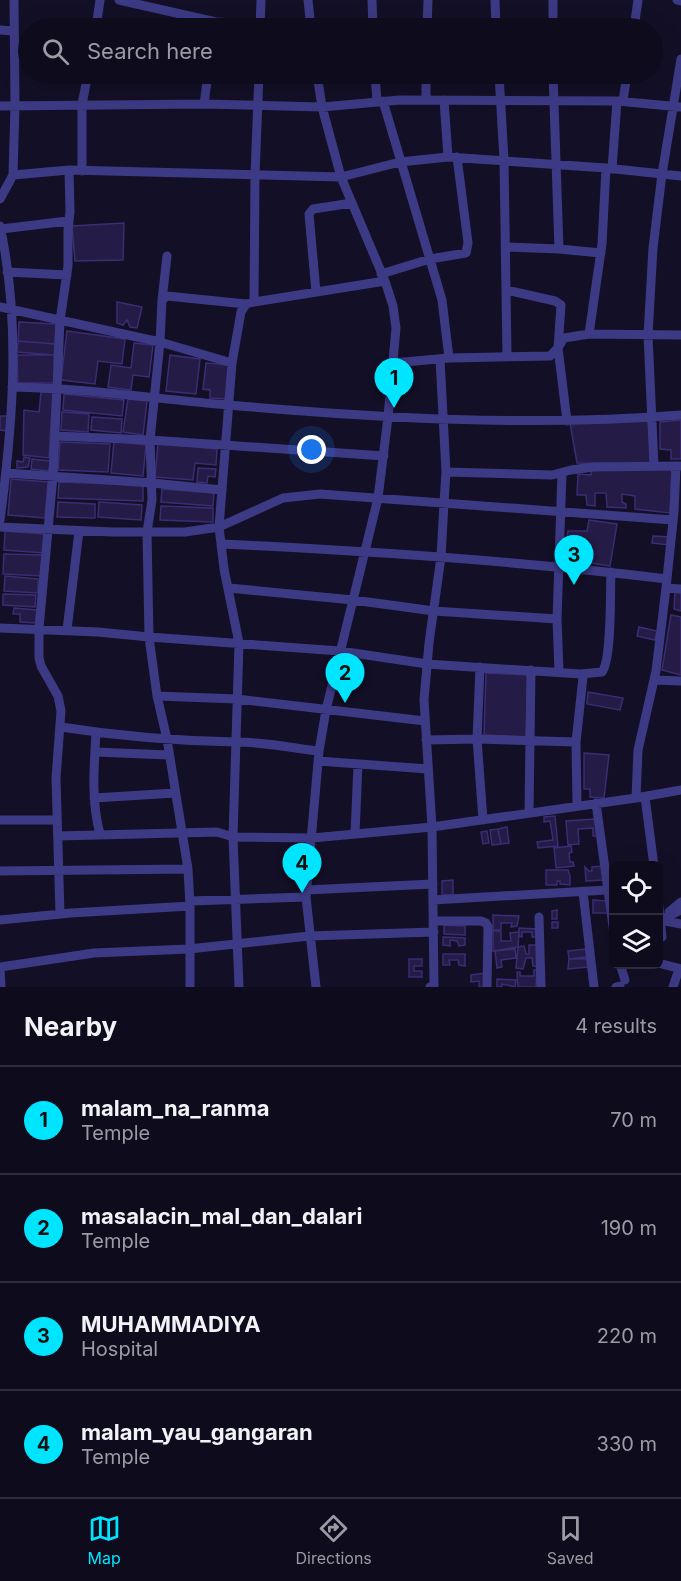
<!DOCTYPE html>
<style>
body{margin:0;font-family:Inter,sans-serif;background:#171425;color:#f1f3f6}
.controls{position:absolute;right:18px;bottom:18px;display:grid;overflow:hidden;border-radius:9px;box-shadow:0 6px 24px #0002}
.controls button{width:54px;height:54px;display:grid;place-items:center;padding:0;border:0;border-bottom:2px solid #2e2b3b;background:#0e0b1c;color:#f1f3f6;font:30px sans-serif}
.you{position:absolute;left:312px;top:450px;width:21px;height:21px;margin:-15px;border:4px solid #fff;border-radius:50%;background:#1a73e8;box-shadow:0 0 0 9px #1a73e833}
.badge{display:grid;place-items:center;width:39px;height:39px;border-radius:50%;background:#00e5ff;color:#111;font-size:20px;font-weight:700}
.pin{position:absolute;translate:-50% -50px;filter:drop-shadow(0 2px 3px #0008)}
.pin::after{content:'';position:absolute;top:32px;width:21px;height:18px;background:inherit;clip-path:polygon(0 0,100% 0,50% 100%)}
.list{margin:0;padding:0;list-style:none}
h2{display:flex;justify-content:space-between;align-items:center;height:78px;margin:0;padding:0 24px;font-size:26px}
h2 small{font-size:20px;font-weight:400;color:#9b9ba3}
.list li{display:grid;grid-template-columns:39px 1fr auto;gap:18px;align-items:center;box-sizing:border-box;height:108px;padding:0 24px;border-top:2px solid #2e2b3b}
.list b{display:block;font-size:22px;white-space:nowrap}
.list p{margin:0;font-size:20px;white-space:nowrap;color:#9b9ba3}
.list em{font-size:20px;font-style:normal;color:#9b9ba3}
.icon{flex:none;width:33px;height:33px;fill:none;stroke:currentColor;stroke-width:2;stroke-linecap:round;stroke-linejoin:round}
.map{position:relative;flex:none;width:681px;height:987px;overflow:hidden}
.search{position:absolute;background:#0e0b1c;box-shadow:0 6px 24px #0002;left:18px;right:18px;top:18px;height:66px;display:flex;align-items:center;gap:15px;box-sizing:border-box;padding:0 21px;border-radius:33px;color:#9b9ba3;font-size:22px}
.sheet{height:510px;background:#0e0b1c}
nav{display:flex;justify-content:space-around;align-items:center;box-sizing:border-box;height:84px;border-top:2px solid #2e2b3b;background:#0e0b1c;font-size:16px;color:#9b9ba3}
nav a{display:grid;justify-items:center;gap:3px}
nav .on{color:#00e5ff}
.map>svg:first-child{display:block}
</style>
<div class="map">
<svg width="681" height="987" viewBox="0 0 681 987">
<rect width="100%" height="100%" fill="#130f26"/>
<!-- building -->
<path fill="#241b47" stroke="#3b2d73" stroke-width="1.5" d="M124,223L123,260L75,261L72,226Z
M117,302L142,307L137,328L130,327L127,320L123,325L117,323Z
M19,322L56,324L55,344L18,341Z
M67,331L125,339L122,364L98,361L95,384L61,380Z
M18,341L55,344L54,355L17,352Z
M134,343L153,345L149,377L133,375L131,390L108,387L111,365L131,368Z
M17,355H54L55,383H18Z
M170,355L200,359L196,394L166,391Z
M206,363L229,365L226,399L210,398V390L203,389Z
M41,392H53L49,458L23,455L24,410L39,412Z
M64,394L124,400L122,416L63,410Z
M128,399L147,401L143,435L123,432Z
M62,412L89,414L88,432L61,430Z
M0,416H9L7,431L0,430Z
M92,417L122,419L121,433L91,430Z
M648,419L652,464L577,463L570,423Z
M681,420V459H671V450L660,449V422Z
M114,441L146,445L143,476L111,473Z
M60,442L110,444L108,472L58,470Z
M158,443L217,449L216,465L195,463L193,480L155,477Z
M24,457L30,458L28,467L17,468V461L23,462Z
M32,459L50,461L49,471L31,469Z
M198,468L216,469L215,477L208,476L207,483L197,482Z
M591,469H672L670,513L635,509V496L622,494V502L626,504V508L607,507L606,493H595V506L587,505L586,495H577L578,474L591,475Z
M11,479L48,482L45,518L8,515Z
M59,482L143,485V501L58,498Z
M162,489L214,493L213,506L161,502Z
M58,502L95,504V518L57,517Z
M99,502L142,505L141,520L98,517Z
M161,506L213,508V522L160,520Z
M589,520L617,524L610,566L564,559L568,531H587Z
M5,531L45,534L44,553L4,550Z
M653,536L670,537V545L652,543Z
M4,554L43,555L42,576L3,574Z
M5,576L38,579V593L4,591Z
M675,592L681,593V611L674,609Z
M3,594L36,595L35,607L3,605Z
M14,608L37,610L36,623L20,622V614H13Z
M671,615L681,617V675L662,670Z
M639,627L657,631L655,640L637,636Z
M486,673L528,675L526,737L484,735Z
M588,692L623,698L620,710L587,704Z
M584,753L609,755L604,798L590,797V789H584Z
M555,816L558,846L538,848L537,842L553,840L550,821L544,822V817Z
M595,819L597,836H593V828L578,829L579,844L568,845L566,821Z
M507,827L509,843L501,844L498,829Z
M498,829L501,844L492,845L490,830Z
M487,831L489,843L483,844L481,832Z
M571,846L572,852L569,853L570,862H573L574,866L556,868L554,848Z
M602,866L603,880L586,881L585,867L589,871H592V867Z
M546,870H568L570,876V885L560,884V881H557V885H546Z
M453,880V895H442V881Z
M593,900L607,901L609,913H593Z
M557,910V919H552V911Z
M493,915L519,916L517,926L511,927L512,923H501V930H493Z
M552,922H558V928H552Z
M444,925L465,926V935L444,934Z
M519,928L537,929L536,937H532V932H522V937L519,936Z
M493,930L501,932V941H511L510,933L519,932L518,947L493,951Z
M443,937L465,938V945L459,946L457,941L450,940V946L443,945Z
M529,945H538L537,967L533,966L532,958H526L523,969L516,968L518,947L524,946L526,954H529Z
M515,949L516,958L501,960L502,967L497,968L495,951Z
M586,949L587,957L569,959L568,951Z
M443,954H465V966L459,965L458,960H449L450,965H443Z
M409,959H422V966H414V971H422V977H409Z
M569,959H587L588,967L568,969Z
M534,970H537L536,987H518L517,972H520V976H534Z
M485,973V987H479V981L471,982V975Z
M497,979L516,980L515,987L502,984V987H497Z"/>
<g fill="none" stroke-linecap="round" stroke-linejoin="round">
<!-- minor -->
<path stroke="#3d3a85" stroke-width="9" d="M119,0L216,22L260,24
M308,0L311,28
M372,0L373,28
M495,0L496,28
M553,0V28
M677,0L681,1
M96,28L100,0
M260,28L261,0
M427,28L428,0
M634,28L638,0
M0,30L14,31
M375,74L377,102
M499,74L504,160L507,356
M553,74L559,249
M426,100V74
M444,100L448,157
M383,101L442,300L449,358
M623,101L627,74
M204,104L208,74
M0,106L204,104L322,107L400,100L617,101L681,107
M612,169L617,101
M82,171V104L88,74
M13,175L69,170L341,177L400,162L448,157L606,168L681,176
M0,199L13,175L15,105L14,0
M0,226C21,322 13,423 0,520
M1,229L68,221
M506,247L559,249L601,253
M7,272L67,275
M381,274L430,259L466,253L468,243L457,157
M506,290L555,301L561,305L558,348L567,421
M316,292L309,214L313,209L352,203
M162,300L167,256
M254,302L255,175L259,74
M0,307L160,342L232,363
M589,334L602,244L606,168
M393,363L449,358L550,356L558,348L564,338L589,334L681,335
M12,387C84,388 156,399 228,405C379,418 530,427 681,415
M55,436L150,440L384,456
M654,466L648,335L653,248L662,174L681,59
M446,472L552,475L571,470L593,467L681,466
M6,473L152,483L222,490
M0,527L113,532H185L219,527L283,498L320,494L673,520
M221,544C371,551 519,561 667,579
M229,588L353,600L434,611L557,619
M666,588L681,589
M0,628L98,632L149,637L340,651L427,664L581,674L583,677L576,742L577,805
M67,630L79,531
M480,667L477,739L483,820
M559,672L557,619L562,473
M581,674L602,672C612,660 610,591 611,572
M654,680L681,681
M157,696L237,699L425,721
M61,727C118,736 177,741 236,742C263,742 292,748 319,751
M96,733C94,767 91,801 100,834
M426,740L477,739L576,742
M95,752L169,755
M318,761L428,769
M645,797L654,866
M94,798L175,793
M636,798L638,750L656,671L666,588L674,512L676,466
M596,803L614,934
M529,813L531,670
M0,820H57
M355,834L358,764
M58,836L217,832L233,837L312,838L432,827L636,798L681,790
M0,871L188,869
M306,890L433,884
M583,892L594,987
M658,899L662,937
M433,900L607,890
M190,901L306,897
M681,910L660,920L681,924
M669,912L681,902
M60,914L56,778L61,711L58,696L41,666L39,658V628L53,476L60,321L68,266V230L70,212L69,170
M539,917L541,987
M0,920L71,913L190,906
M434,921H481L486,923L488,927L487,987
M658,963L681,969
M620,964L625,980
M0,967L94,953L189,949L309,936L434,932
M0,968L1,987
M190,987V906L188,869L167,739L157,696L149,637L147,532L152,500L150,440L160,342L162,300L167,296L246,304
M239,987L233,837L239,643L224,569L219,527L232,363L241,312L246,304L254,302L385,281
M316,987L306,897L319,751L326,710L378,498L388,417L396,328L393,306L385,281L341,177L322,107L317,74
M430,987H434L432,827L424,700L429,643L441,557L444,503L446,472L440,359
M616,987L620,986
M673,987L679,969"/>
</g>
</svg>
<div class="controls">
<button><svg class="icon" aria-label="locate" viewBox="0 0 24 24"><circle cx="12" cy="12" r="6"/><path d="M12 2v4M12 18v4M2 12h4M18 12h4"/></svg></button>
<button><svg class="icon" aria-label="layers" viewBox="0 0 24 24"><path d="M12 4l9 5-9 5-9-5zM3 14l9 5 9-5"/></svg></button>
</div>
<div class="you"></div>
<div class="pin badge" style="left:394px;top:408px">1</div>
<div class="pin badge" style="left:345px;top:703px">2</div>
<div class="pin badge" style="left:574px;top:585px">3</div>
<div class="pin badge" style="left:302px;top:893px">4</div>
<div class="search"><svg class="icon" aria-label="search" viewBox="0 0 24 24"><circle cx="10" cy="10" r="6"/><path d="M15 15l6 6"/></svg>Search here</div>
</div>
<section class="sheet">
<h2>Nearby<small>4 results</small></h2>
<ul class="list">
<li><span class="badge">1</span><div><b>malam_na_ranma</b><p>Temple</p></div><em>70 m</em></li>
<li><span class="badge">2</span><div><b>masalacin_mal_dan_dalari</b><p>Temple</p></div><em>190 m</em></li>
<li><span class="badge">3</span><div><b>MUHAMMADIYA</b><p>Hospital</p></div><em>220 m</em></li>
<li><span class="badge">4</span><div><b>malam_yau_gangaran</b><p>Temple</p></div><em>330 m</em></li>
</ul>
</section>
<nav>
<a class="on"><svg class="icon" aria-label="map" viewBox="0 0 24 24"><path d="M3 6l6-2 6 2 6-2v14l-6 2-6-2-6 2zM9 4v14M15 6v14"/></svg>Map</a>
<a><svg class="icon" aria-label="directions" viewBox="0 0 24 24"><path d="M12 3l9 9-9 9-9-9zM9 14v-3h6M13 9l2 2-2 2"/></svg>Directions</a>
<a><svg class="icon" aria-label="saved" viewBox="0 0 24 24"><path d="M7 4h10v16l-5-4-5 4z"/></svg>Saved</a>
</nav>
